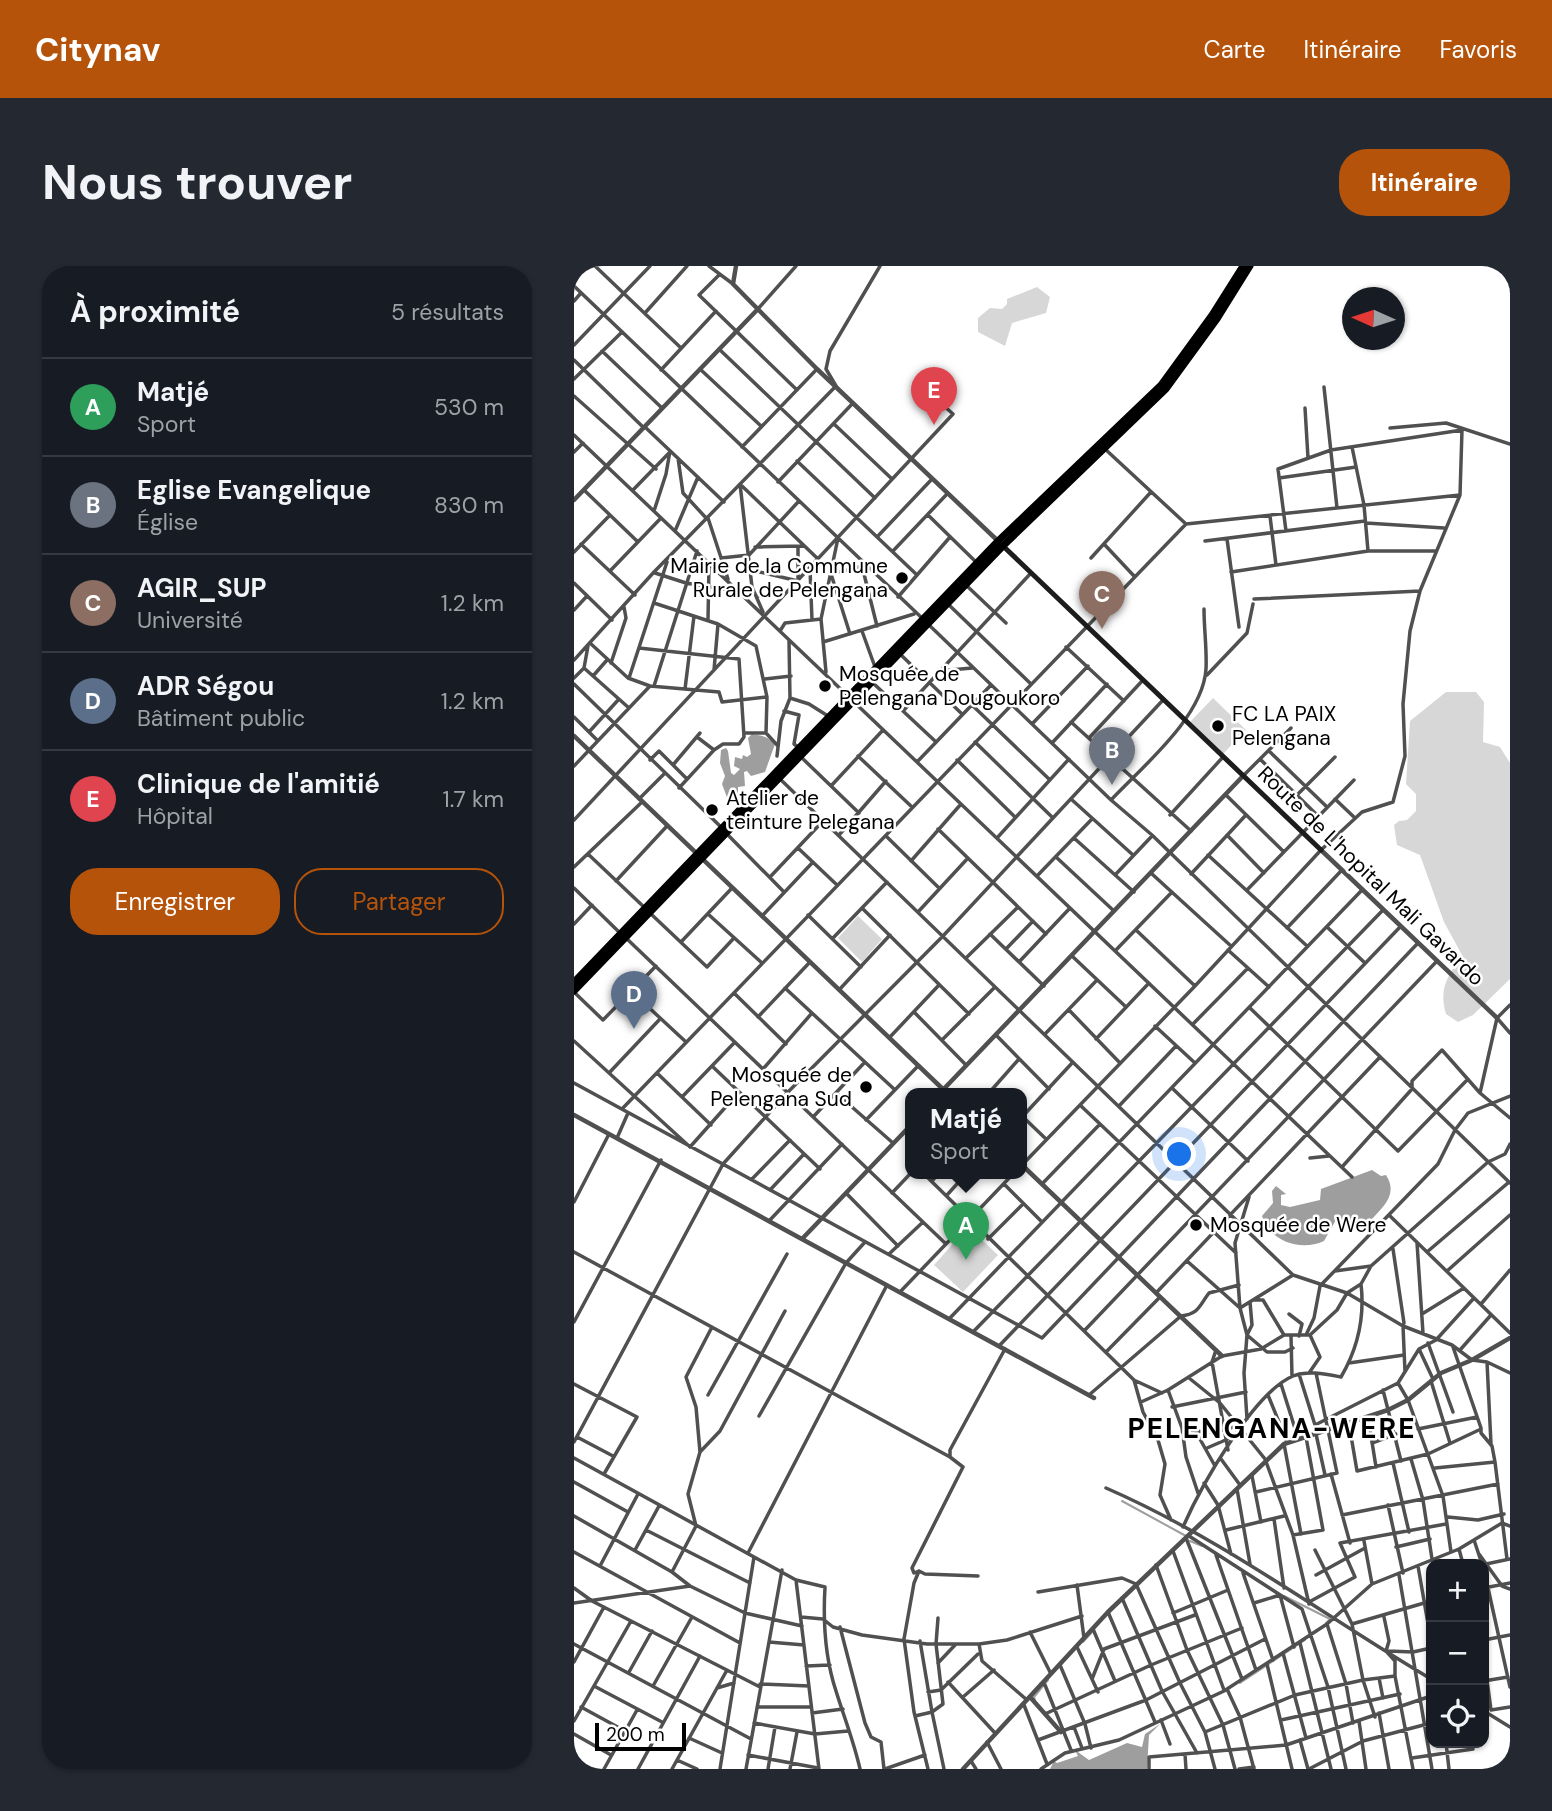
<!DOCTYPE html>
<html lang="fr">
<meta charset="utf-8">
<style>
body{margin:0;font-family:"DM Sans",sans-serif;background:#242831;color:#f1f3f6}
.controls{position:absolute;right:21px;bottom:21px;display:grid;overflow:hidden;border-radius:14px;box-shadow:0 2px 5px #0004}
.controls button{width:63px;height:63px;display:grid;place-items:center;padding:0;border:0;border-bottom:2px solid #363941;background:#171b24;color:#f1f3f6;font:35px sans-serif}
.compass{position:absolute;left:768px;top:21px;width:63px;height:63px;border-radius:50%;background:#171b24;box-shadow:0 2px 5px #0004;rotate:273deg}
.scale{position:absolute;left:21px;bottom:18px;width:91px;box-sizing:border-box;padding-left:7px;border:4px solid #000;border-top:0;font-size:19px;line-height:24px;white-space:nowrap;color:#000;-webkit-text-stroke:5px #fff;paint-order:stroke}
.you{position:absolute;left:606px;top:889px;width:24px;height:24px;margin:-18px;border:5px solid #fff;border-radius:50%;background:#1a73e8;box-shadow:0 0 0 10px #1a73e833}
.badge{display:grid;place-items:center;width:46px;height:46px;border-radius:50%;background:#b45309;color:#fff;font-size:23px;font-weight:700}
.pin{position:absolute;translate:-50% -58px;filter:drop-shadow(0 2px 4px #0008)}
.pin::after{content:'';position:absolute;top:37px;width:24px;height:21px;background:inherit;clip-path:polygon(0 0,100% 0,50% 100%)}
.popup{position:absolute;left:331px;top:822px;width:122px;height:91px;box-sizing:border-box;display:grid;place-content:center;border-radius:14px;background:#171b24;filter:drop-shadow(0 2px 5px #0005);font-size:23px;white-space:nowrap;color:#9ea1a6}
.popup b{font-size:26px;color:#f1f3f6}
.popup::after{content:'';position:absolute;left:50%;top:100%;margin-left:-14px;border:14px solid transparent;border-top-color:#171b24}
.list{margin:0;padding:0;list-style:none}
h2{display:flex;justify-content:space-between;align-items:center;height:91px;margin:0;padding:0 28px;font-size:30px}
h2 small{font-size:23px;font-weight:400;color:#9ea1a6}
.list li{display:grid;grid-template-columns:46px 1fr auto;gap:21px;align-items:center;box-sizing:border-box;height:98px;padding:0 28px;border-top:2px solid #363941}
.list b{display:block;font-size:26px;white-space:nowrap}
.list p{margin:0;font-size:23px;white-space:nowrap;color:#9ea1a6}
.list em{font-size:23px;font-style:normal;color:#9ea1a6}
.actions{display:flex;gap:14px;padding:21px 28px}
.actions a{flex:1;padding:16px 0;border:2px solid #b45309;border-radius:28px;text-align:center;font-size:24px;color:#b45309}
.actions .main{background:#b45309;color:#fff}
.icon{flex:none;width:38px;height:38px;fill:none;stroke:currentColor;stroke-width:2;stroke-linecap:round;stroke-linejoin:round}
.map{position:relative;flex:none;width:936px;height:1503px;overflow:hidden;border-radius:28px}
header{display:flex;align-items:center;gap:42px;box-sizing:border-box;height:98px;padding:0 35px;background:#b45309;color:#fff}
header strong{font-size:33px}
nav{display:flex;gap:38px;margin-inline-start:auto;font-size:24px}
.intro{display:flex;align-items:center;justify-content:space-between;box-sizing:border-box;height:168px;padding:0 42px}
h1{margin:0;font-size:49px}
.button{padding:18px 32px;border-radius:28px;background:#b45309;color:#fff;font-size:24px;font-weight:700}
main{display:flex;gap:42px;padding:0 42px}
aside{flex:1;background:#171b24;border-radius:28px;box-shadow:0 2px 5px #0004}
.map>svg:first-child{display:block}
</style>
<header>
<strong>Citynav</strong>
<nav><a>Carte</a><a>Itinéraire</a><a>Favoris</a></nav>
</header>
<div class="intro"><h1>Nous trouver</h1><a class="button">Itinéraire</a></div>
<main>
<aside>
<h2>À proximité<small>5 résultats</small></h2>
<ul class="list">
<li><span class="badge" style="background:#2e9e5b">A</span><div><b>Matjé</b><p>Sport</p></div><em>530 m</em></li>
<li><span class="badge" style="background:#6b7280">B</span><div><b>Eglise Evangelique</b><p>Église</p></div><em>830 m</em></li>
<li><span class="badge" style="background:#8d6e63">C</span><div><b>AGIR_SUP</b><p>Université</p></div><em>1.2 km</em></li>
<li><span class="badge" style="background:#5c6f8a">D</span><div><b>ADR Ségou</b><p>Bâtiment public</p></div><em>1.2 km</em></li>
<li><span class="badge" style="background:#e0444e">E</span><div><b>Clinique de l'amitié</b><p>Hôpital</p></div><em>1.7 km</em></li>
</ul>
<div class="actions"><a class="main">Enregistrer</a><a>Partager</a></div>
</aside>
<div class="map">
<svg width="936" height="1503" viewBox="0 0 936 1503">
<rect width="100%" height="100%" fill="#fff"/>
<!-- green -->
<path fill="#d7d7d7" d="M463,21L476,31L472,47L438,57L431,80L404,66V52L416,42L428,43L433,38V33Z
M872,426H902L910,436L909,476L926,481L936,497V713L899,749L884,756L872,748C864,721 875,709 888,689L870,656L846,589L823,579L820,559L825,555L833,554L842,545V528L832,518L836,455Z
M639,432L672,464L649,488L616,456Z
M284,650L308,673L288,696L264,672Z
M394,961L424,989L389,1026L360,999Z"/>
<!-- water -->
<path fill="#9e9e9e" d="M178,468C189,470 193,470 201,478L191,506L177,510L173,505L170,506L171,520L164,521V527L154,534L148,518L151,510L146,497L147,484L152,482L154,485L157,507L160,509L166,503L160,500L161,491L168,493L169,489L173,491L177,488L174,472Z
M798,904L807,910L812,909C825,929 808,942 795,956L771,957L763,952L750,975C726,986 696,975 688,950L699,937L698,925L702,920L712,928L707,929V939L716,941L746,934L747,923Z
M586,1458L575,1469L573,1503H476L480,1495L483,1497L504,1490L501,1484L515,1494L553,1477L568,1481L571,1468Z"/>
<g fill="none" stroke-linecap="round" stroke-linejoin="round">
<!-- stream -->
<path stroke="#9e9e9e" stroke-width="2" d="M548,1235L612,1270
M616,1275L628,1280
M710,1330L756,1353L752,1357
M509,1376L519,1365
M666,1417L731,1374
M461,1434L460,1431L474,1414"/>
<!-- minor -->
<path stroke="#505050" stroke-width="3.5" d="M21,0L107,82
M135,0L159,18
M145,9L125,29L223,124
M0,20L349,353
M0,35L7,27
M183,44L222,0
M71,47L113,0
M0,79L76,0
M145,83L301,232
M28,85L88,142
M0,94L70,162
M126,103L187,160
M87,104L142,45
M0,113L48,66
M750,121L763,242
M0,130L82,203
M731,142L734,192
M260,158L318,213
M71,161L150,236
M816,162L872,157L936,178
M0,169L275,431
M168,181L243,103
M778,181L790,239L794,285
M531,183L612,258L886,229
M0,186L9,177
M104,192L109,227L133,253
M223,195L342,308
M705,212L782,201
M204,216L279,137
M166,218L178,321L189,346
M168,220L243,292
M10,224L64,276
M59,224L95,187
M80,245L92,208L96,185
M354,249L402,296
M696,250L702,299
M134,252L154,313
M792,257L870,262
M101,265L124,211
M304,270L358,213
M653,273L665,361
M631,275L791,255
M7,278L61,329
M530,278L560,310
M181,281L230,280
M224,282V312
M319,285L373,228
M0,286L36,249
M147,292L175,289L225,235
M517,292L577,226
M288,300L303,360
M236,303L238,354
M177,304L224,315
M36,305L87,252
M657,306L794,285H862
M81,307L112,317L162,325
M0,317L38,354
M393,320L432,357
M524,320L537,332
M184,330L197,329
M324,331L376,271
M680,333L846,325
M80,337L144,358L182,380L193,431L192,467
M375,339L457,418
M0,344L13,330
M134,354L135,298
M354,358L537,534L578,569L936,917
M206,365L211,357L247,353
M288,365L301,401
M276,368L257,308L292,299
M249,376L340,348
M16,377L54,412L76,420L145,426L148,436L193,431
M492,381L550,435
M65,382L165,393L170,471L165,478H149L140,484L123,471
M325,387L388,448
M0,394L80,306L262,120L252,103L256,85L306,0
M37,397L52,352L50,341
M10,402L55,442
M140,404L144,358
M365,405L398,402
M252,406L247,353L264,272
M633,409L673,367L679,338
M19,410L33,394
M0,412L10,402L14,380
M55,412L93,296
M191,413L217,410
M299,417L361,475
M0,418L147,561
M80,420L123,285
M111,423L120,350
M216,432L235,438L254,450
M280,436L778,911
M398,439L476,514
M210,445L225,449L220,478L224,481
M329,445L457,307
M0,451L23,474
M497,456L617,565
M458,458L514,400
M15,466L45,433
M170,467H192L204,480
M515,472L569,414
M401,476L478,551
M478,477L533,418
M695,485L753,541
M203,490L207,455L216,432L215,375
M284,490L338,541
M227,491L285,547
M686,493L744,550
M76,494L85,485L113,513
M383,494L441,551
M343,496L417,419
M99,499L126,467
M0,500L76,420
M669,510L717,462
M205,512L719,1009L773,1027L829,1060L878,1079L898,1094L913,1096L936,1107
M257,520L309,464
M105,522L140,484
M724,528L761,491
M652,529L710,586
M65,533L90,508
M497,533L559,589
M761,533L781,552
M537,534C569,500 629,451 632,403C633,384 630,363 630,343
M596,549L649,491
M0,554L379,148L360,131
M364,563L472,668
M153,568L210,626
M265,569L312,515
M653,569L690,607
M312,570L365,622
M423,572L495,493
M500,572L560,626
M224,582L263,619
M14,588L71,642
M634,589L733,680
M482,591L540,645
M337,595L387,538
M0,601L68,536
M578,608L657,680
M617,608L671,550
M541,609L578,570
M463,610L517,554
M196,611L249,555
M42,615L93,560
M0,622L46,667
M673,624L780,514
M288,642L395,748
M344,646L394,592
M77,648L133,701L160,672
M134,648L188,697
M234,649L287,701
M188,650L239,596
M0,658L18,639
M753,661L791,697
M713,662L767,605
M562,664L621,720
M416,668L470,720
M52,672L372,978
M259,672L313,616
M107,676L158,622
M432,683L459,655
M654,684L695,721
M541,685L598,626
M498,690L552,741
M392,692L444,641
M445,696L496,642
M211,722L320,823
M265,724L316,669
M57,725L112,776
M0,726L29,754L82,700
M160,727L212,778
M676,742L824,885L894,813
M495,744L546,797
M341,747L392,799
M184,751L236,696
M923,752L936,767
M619,758L674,702
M581,760L621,797
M471,768L523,714
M422,769L475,823
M316,771L365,719
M522,773L575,717
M368,774L421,721
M0,775L116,881L165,826
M138,800L246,903
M189,803L238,747
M35,807L86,753
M83,807L137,859
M0,817L468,1072L844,677
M598,822L674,895
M419,823L424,828
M262,827L319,877
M906,827L923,752L936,739
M414,828L445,793
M108,831L161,776
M506,839L662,987
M545,840L602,780
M48,843L612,258
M240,850L291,796
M448,850L472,873
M448,851L499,796
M292,854L344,800
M43,872L54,847
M736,892L755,890
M448,899L621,720L747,584L788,546L819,536L831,490L829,438L836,365L846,325L886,229L888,164L757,184L704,203L712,265
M768,901L838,823V815L868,784L906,827L936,852
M350,908L560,1114L569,1146L584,1174L591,1198L586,1229L597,1254
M178,913L216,874
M358,915L364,908
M430,918L468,956
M468,918L526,858
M196,924L230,888
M272,927L324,980
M318,927L336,908
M373,929L392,908
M675,931L661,977L666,1042L719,1009
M0,936L35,868
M815,949L936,1067
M195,955L268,878
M414,973L449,938
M843,977L849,1067
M819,983L830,1057
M0,986L376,1191
M853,986L935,916
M315,988L349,956
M613,995L666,1042L673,1069L670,1107L673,1153
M761,1005L797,1000
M873,1005L936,949
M326,1026L439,908
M582,1027L806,791
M680,1034H689L710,1069
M676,1036L678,1059L673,1069L693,1086H711L719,1082
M907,1038L936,1004
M715,1048L728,1058L725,1070
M848,1048L890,1022
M375,1053L788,624
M0,1056L87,894
M829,1060L831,1106
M510,1065L863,695
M399,1066L809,644
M732,1069L740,1052L746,1020L864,898L881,864L894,847L936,830
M717,1070L718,1110
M854,1077L879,1146
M425,1080L826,661
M879,1081L907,1162
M845,1083L859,1113
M642,1084L638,1096L654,1184
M886,1084L917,1049
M533,1085L586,1031
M913,1096L917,1178
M775,1097L830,1089
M735,1107L746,1091L736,1069
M725,1108L741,1159L824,1117L845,1083L862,1074L900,1032
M615,1112L646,1137L691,1193L719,1269L735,1338
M562,1115L588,1127
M857,1115L876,1177
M824,1117L834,1134L869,1230L877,1286
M0,1118L63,1151L30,1208
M707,1118L724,1172
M594,1124L608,1162L612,1191L624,1227
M809,1124L827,1195
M134,1129L213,988
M515,1129L607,1050C625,1048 625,1040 635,1027L665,1019
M694,1129L713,1176
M567,1136L594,1124L648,1090L687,1083L710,1069H736L763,1044L773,1027L787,1018L797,1000L914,896L931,888L936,878
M598,1141L672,1126
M185,1150L272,997L291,976
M794,1151L802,1201
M775,1158L783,1205L854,1188L907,1163V1167L918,1180L921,1196L933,1293
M608,1162C628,1168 646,1167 665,1159
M844,1163L903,1151
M622,1166L641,1200
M742,1168L751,1209
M3,1171L39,1190
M0,1176L149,898L214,826L369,670L589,434
M798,1177L822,1168
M710,1178L727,1268
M633,1182L663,1169
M126,1186L146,1165L211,1045
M0,1192L222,1314L251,1321C249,1355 251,1392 262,1425C270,1451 280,1476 286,1503
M647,1193L666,1219
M837,1193L849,1234L858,1293
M819,1197L835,1266
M861,1202L921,1196
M757,1208L776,1277
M678,1210L687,1256
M0,1216L54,1246
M630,1217L644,1239L657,1288
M532,1222C647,1272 749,1349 857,1413
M663,1223L676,1298
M682,1226L763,1207L742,1107
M814,1239L829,1307
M768,1249L924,1218
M0,1250L98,1306L116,1320L171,1347L228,1360
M874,1251L904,1254L930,1248
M700,1253L710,1322
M609,1261C626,1222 679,1127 719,1110C734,1104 752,1108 767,1111C784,1082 791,1052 787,1018
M72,1264L176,1317
M652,1264L710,1250
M719,1269L749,1264L732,1171
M615,1270L728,1343L754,1421L772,1503
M612,1272L668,1413
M900,1274L908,1298
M790,1275L798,1318
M822,1281L856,1273
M885,1283L889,1298
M61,1284L85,1240
M741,1284L778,1358L789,1414L801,1451
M599,1285L650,1424
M0,1286L166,1377
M174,1287L313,1019
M905,1288L928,1320L936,1323
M642,1289L682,1404
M912,1298L936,1293
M582,1299L613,1384L649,1459L661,1503
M26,1300L64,1228
M844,1300L857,1375
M910,1304L936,1421
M345,1305L340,1317L330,1373L340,1446L354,1503
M98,1306L122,1260L114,1228L126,1186L122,1141L112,1111L138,1061
M669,1307L699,1394
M742,1309L791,1282
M825,1309L858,1503
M404,1310L351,1308L345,1305L340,1307L338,1302L389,1201L376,1191V1184L431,1083
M222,1314L245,1503
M503,1319L510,1372
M0,1322L18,1335L186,1421
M910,1322L936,1317
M464,1326L548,1312L562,1318L606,1417L631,1466L641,1503
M548,1332L588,1425L623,1487
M735,1336L781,1311L766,1277L872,1258
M0,1337L116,1320
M680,1337L706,1329L720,1381
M534,1346L581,1456
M599,1347L654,1324
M227,1351L249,1353L259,1361L288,1369L353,1378H405L433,1374L508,1350
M810,1351L815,1375L812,1385L821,1395V1410L839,1503
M364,1352L362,1378L369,1438L358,1446L370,1503
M753,1358L772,1418L779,1457
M778,1358L857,1335
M266,1361L291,1457L297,1471L307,1476L310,1503
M519,1363L541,1415
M456,1366L477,1408
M910,1374L936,1369
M195,1376L230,1379
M726,1377L757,1503
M0,1378L177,1473
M405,1378L408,1395L453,1434
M503,1381L524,1426
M814,1385L839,1386L857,1382
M709,1387L732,1472
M910,1392L917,1444
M0,1396L30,1341
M364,1397L382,1378
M693,1398L718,1503
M486,1399L511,1458L517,1482
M232,1400L256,1399
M55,1406L78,1365
M805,1412L809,1432
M518,1413L530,1383L621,1349
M910,1415L934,1411
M374,1416L421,1467
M186,1418L235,1420
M467,1418L471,1419L497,1484
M20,1420L88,1456
M79,1420L118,1351
M143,1422L160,1417
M653,1423L666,1451L680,1503
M354,1426L367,1424L404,1388
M389,1431L420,1404
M450,1439L473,1498
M7,1441L51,1465
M183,1441H237
M917,1444L936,1441
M910,1445L936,1461
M238,1447L269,1443
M805,1447L815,1503
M471,1448L577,1399L668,1362
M341,1450L358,1446L346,1375
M587,1454L596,1478
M707,1454L826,1428
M0,1455L57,1355
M785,1455L792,1503
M180,1457L241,1468L274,1465
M500,1461L508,1482
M631,1466L721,1429L789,1414L821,1410
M0,1468L37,1489
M115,1472L148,1487
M464,1474L572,1434L691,1373
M726,1474L734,1503
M413,1476L427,1503
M872,1477L875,1503
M611,1488L612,1503
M174,1489L244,1502
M838,1492L899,1483L898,1477
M103,1494L123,1503
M397,1495L402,1503
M30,1503L63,1444
M64,1503L126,1390
M98,1503L153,1404
M146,1503L180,1291
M172,1503L208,1304
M194,1503L201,1461
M216,1503L223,1466
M311,1503L351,1489
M467,1503L491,1487L545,1474L650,1425L753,1358L798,1318L885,1283L928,1257L936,1260
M575,1503V1491L712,1479L857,1430
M665,1503L680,1501
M735,1503L789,1475L857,1457"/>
<!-- tertiary -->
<path stroke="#505050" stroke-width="4.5" d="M162,0L159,18L243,103L424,275
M0,234L183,44
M0,470L374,828
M747,584L923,752
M365,828L669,510
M0,849L520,1132
M448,899L648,1090
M228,973L336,860
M456,1431L487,1466
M389,1503L534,1346L710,1178L814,1144L834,1134L867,1107L898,1094L936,1072"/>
<!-- secondary -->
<path stroke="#1d1d1d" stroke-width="5" d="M428,279L747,584"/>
<!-- trunk -->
<path stroke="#000" stroke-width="7" d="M0,716L424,275L587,119L638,49L669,0
M0,725L429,280L592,123L643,53L676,0"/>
</g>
<!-- markers -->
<g fill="#000" stroke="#fff" stroke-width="2.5">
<circle cx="328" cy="312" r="7"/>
<circle cx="251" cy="420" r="7"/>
<circle cx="644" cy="460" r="7"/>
<circle cx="138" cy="544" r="7"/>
<circle cx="292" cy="821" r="7"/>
<circle cx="622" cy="959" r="7"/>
</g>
<g text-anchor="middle" stroke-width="5" stroke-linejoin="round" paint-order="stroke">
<!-- poi labels -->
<g font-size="21" fill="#000" stroke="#fff" text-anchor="start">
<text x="314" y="307" text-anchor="end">Mairie de la Commune<tspan x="314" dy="24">Rurale de Pelengana</tspan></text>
<text x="265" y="415">Mosquée de<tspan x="265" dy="24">Pelengana Dougoukoro</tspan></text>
<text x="658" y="455">FC LA PAIX<tspan x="658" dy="24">Pelengana</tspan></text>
<text x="152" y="539">Atelier de<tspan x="152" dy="24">teinture Pelegana</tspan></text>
<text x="278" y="816" text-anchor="end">Mosquée de<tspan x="278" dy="24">Pelengana Sud</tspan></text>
<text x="636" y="966">Mosquée de Were</text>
</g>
<!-- street labels -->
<g font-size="21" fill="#000" stroke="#fff">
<text transform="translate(797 610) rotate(44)" y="7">Route de L'hopital Mali Gavardo</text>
</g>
<!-- district labels -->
<g font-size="28" font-weight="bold" letter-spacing="2" fill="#000" stroke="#fff">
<text x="698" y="1172">PELENGANA-WERE</text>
</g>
</g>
</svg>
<div class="controls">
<button>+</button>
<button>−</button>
<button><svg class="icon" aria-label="locate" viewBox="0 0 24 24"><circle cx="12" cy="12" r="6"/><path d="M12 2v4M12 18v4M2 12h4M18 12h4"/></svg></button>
</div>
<svg class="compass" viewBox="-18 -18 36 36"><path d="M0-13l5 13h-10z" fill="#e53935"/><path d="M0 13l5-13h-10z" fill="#9ea1a6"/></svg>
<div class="scale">200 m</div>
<div class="you"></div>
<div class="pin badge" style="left:392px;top:994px;background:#2e9e5b">A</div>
<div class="popup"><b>Matjé</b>Sport</div>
<div class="pin badge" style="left:538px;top:519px;background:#6b7280">B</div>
<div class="pin badge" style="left:528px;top:363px;background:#8d6e63">C</div>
<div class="pin badge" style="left:60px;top:763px;background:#5c6f8a">D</div>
<div class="pin badge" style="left:360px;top:159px;background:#e0444e">E</div>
</div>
</main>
